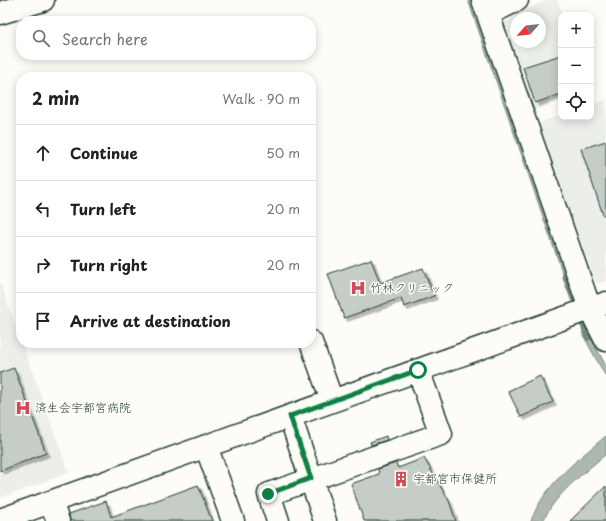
<!DOCTYPE html>
<meta charset="utf-8">
<style>
body{margin:0;font-family:"Playpen Sans","Klee One",sans-serif;background:#f2f2f2;color:#202124}
.controls{position:absolute;right:12px;top:12px;display:grid;overflow:hidden;border-radius:8px;box-shadow:0 2px 10px #0003}
.controls button{width:36px;height:36px;display:grid;place-items:center;padding:0;border:0;border-bottom:1px solid #e0e0e0;background:#fff;color:#202124;font:20px sans-serif}
.compass{position:absolute;left:510px;top:12px;width:36px;height:36px;border-radius:50%;background:#fff;box-shadow:0 2px 10px #0003;rotate:243deg}
.stop{position:absolute;width:12px;height:12px;margin:-9px;border:3px solid #0b8043;border-radius:50%;background:#fff}
.stop.end{background:#0b8043;border-color:#fff;box-shadow:0 1px 4px #0008}
.list{margin:0;padding:0;list-style:none}
h2{display:flex;justify-content:space-between;align-items:center;height:52px;margin:0;padding:0 16px;font-size:17px}
h2 small{font-size:13px;font-weight:400;color:#757577}
.list li{display:grid;grid-template-columns:26px 1fr auto;gap:12px;align-items:center;box-sizing:border-box;height:56px;padding:0 16px;border-top:1px solid #e0e0e0}
.list b{display:block;font-size:15px;white-space:nowrap}
.list em{font-size:13px;font-style:normal;color:#757577}
.icon{flex:none;width:22px;height:22px;fill:none;stroke:currentColor;stroke-width:2;stroke-linecap:round;stroke-linejoin:round}
.map{position:relative;flex:none;width:606px;height:521px;overflow:hidden}
.search{position:absolute;background:#fff;box-shadow:0 2px 10px #0003;left:16px;top:16px;width:300px;height:44px;display:flex;align-items:center;gap:10px;box-sizing:border-box;padding:0 14px;border-radius:16px;color:#757577;font-size:15px}
.panel{position:absolute;background:#fff;box-shadow:0 2px 10px #0003;left:16px;top:72px;width:300px;height:276px;border-radius:16px}
.map>svg:first-child{display:block}
</style>
<div class="map">
<svg width="606" height="521" viewBox="0 0 606 521">
<defs>
<filter id="shadow"><feDropShadow dx="3.5" dy="3.5" stdDeviation="0" flood-color="#0004"/></filter>
</defs>
<rect width="100%" height="100%" fill="#fdfcf7"/>
<filter id="ink" filterUnits="userSpaceOnUse"><feTurbulence type="fractalNoise" baseFrequency=".025" numOctaves="2"/><feDisplacementMap in="SourceGraphic" scale="8" xChannelSelector="R" yChannelSelector="G"/><feConvolveMatrix kernelMatrix="1 2 1 2 8 2 1 2 1" color-interpolation-filters="sRGB"/></filter>
<g filter="url(#ink)">
<!-- built -->
<path fill="#eceee9" fill-rule="evenodd" d="M548,0H557L563,15H561V101L532,111L501,21ZM516,18H540V42H516Z
M606,100V281L596,284L537,124L561,115V117H591V105Z
M0,282L69,473L0,498Z"/>
<!-- water -->
<path fill="#aeb8b1" stroke="#75877f" d="M468,0H472L570,283H566Z
M587,331L606,366V377L582,333Z
M606,436V454C583,474 556,493 543,521H531C544,485 577,460 606,436Z"/>
<g fill="none" stroke-linecap="round" stroke-linejoin="round">
<!-- stream -->
<path stroke="#75877f" stroke-width="6" d="M565,276L588,338"/>
</g>
<!-- building -->
<path fill="#c6cdc7" stroke="#1f3d34" filter="url(#shadow)" d="M561,55V94L535,103L523,67Z
M606,141V214L603,215L581,149Z
M371,259L380,283L423,268L434,296L404,307L401,298L344,318L328,274Z
M14,368L46,453L0,471V373Z
M540,376L553,402L521,417L508,391Z
M386,436L387,440L371,445L370,442Z
M424,458L449,501L456,521H364L351,484L379,474L378,469L396,463L398,468Z
M198,485L212,521H70L69,514L106,501L111,517Z
M606,486V521H570Z"/>
<g fill="none" stroke-linecap="round" stroke-linejoin="round">
<defs>
<path id="minor" d="M483,0L590,309L606,340
M0,13L43,0
M488,14L517,0
M311,342L332,401
M290,416L325,521
M206,446L233,521
M51,502L58,521
M0,520L606,303
M278,521L269,494L441,434L418,370"/>
</defs>
<!-- minor casing -->
<use href="#minor" stroke="#1f3d34" stroke-width="25"/>
<!-- minor -->
<use href="#minor" stroke="#fdfcf7" stroke-width="22"/>
</g>
</g>
<g fill="none" stroke-linecap="round" stroke-linejoin="round" filter="url(#ink)">
<!-- route -->
<path stroke="#0b8043" stroke-width="5" d="M268,494L311,478L290,416L418,370"/>
</g>
<!-- icons -->
<defs>
<symbol id="hospital-bare" viewBox="-9 -9 18 18"><path d="M-5-5h3v3.5h4V-5h3V5h-3V1.5h-4V5h-3Z" fill="#d1495b" stroke="#fdfcf7" stroke-width="2.5" paint-order="stroke"/></symbol>
<symbol id="building-bare" viewBox="-9 -9 18 18"><path d="M-4-6H4V6H1V3H-1V6H-4ZM-2.5-4.3h1.7v1.8h-1.7ZM.8-4.3h1.7v1.8H.8ZM-2.5-1h1.7V.8h-1.7ZM.8-1h1.7V.8H.8Z" fill="#d1495b" stroke="#fdfcf7" stroke-width="2.5" paint-order="stroke"/></symbol>
</defs>
<g fill-rule="evenodd">
<use href="#hospital-bare" x="347" y="277" width="22" height="22"/>
<use href="#hospital-bare" x="12" y="397" width="22" height="22"/>
<use href="#building-bare" x="390" y="468" width="22" height="22"/>
</g>
<g text-anchor="middle" stroke-width="3" stroke-linejoin="round" paint-order="stroke">
<!-- poi labels -->
<g font-size="12" fill="#1f3d34" stroke="#fdfcf7" text-anchor="start">
<text x="370" y="292">竹林クリニック</text>
<text x="35" y="412">済生会宇都宮病院</text>
<text x="413" y="483">宇都宮市保健所</text>
</g>
</g>
</svg>
<div class="controls">
<button>+</button>
<button>−</button>
<button><svg class="icon" aria-label="locate" viewBox="0 0 24 24"><circle cx="12" cy="12" r="6"/><path d="M12 2v4M12 18v4M2 12h4M18 12h4"/></svg></button>
</div>
<svg class="compass" viewBox="-18 -18 36 36"><path d="M0-13l5 13h-10z" fill="#e53935"/><path d="M0 13l5-13h-10z" fill="#757577"/></svg>
<div class="stop" style="left:418px;top:370px"></div>
<div class="stop end" style="left:268px;top:494px"></div>
<div class="search"><svg class="icon" aria-label="search" viewBox="0 0 24 24"><circle cx="10" cy="10" r="6"/><path d="M15 15l6 6"/></svg>Search here</div>
<section class="panel">
<h2>2 min<small>Walk · 90 m</small></h2>
<ul class="list">
<li><svg class="icon" aria-label="ahead" viewBox="0 0 24 24"><path d="M12 20V5M6 11l6-6 6 6"/></svg><div><b>Continue</b></div><em>50 m</em></li>
<li><svg class="icon" aria-label="left" viewBox="0 0 24 24"><path d="M17 20v-9H6M10 6l-5 5 5 5"/></svg><div><b>Turn left</b></div><em>20 m</em></li>
<li><svg class="icon" aria-label="right" viewBox="0 0 24 24"><path d="M7 20v-9h11M14 6l5 5-5 5"/></svg><div><b>Turn right</b></div><em>20 m</em></li>
<li><svg class="icon" aria-label="arrive" viewBox="0 0 24 24"><path d="M6 21V4h12l-3 4 3 4H6"/></svg><div><b>Arrive at destination</b></div></li>
</ul>
</section>
</div>
